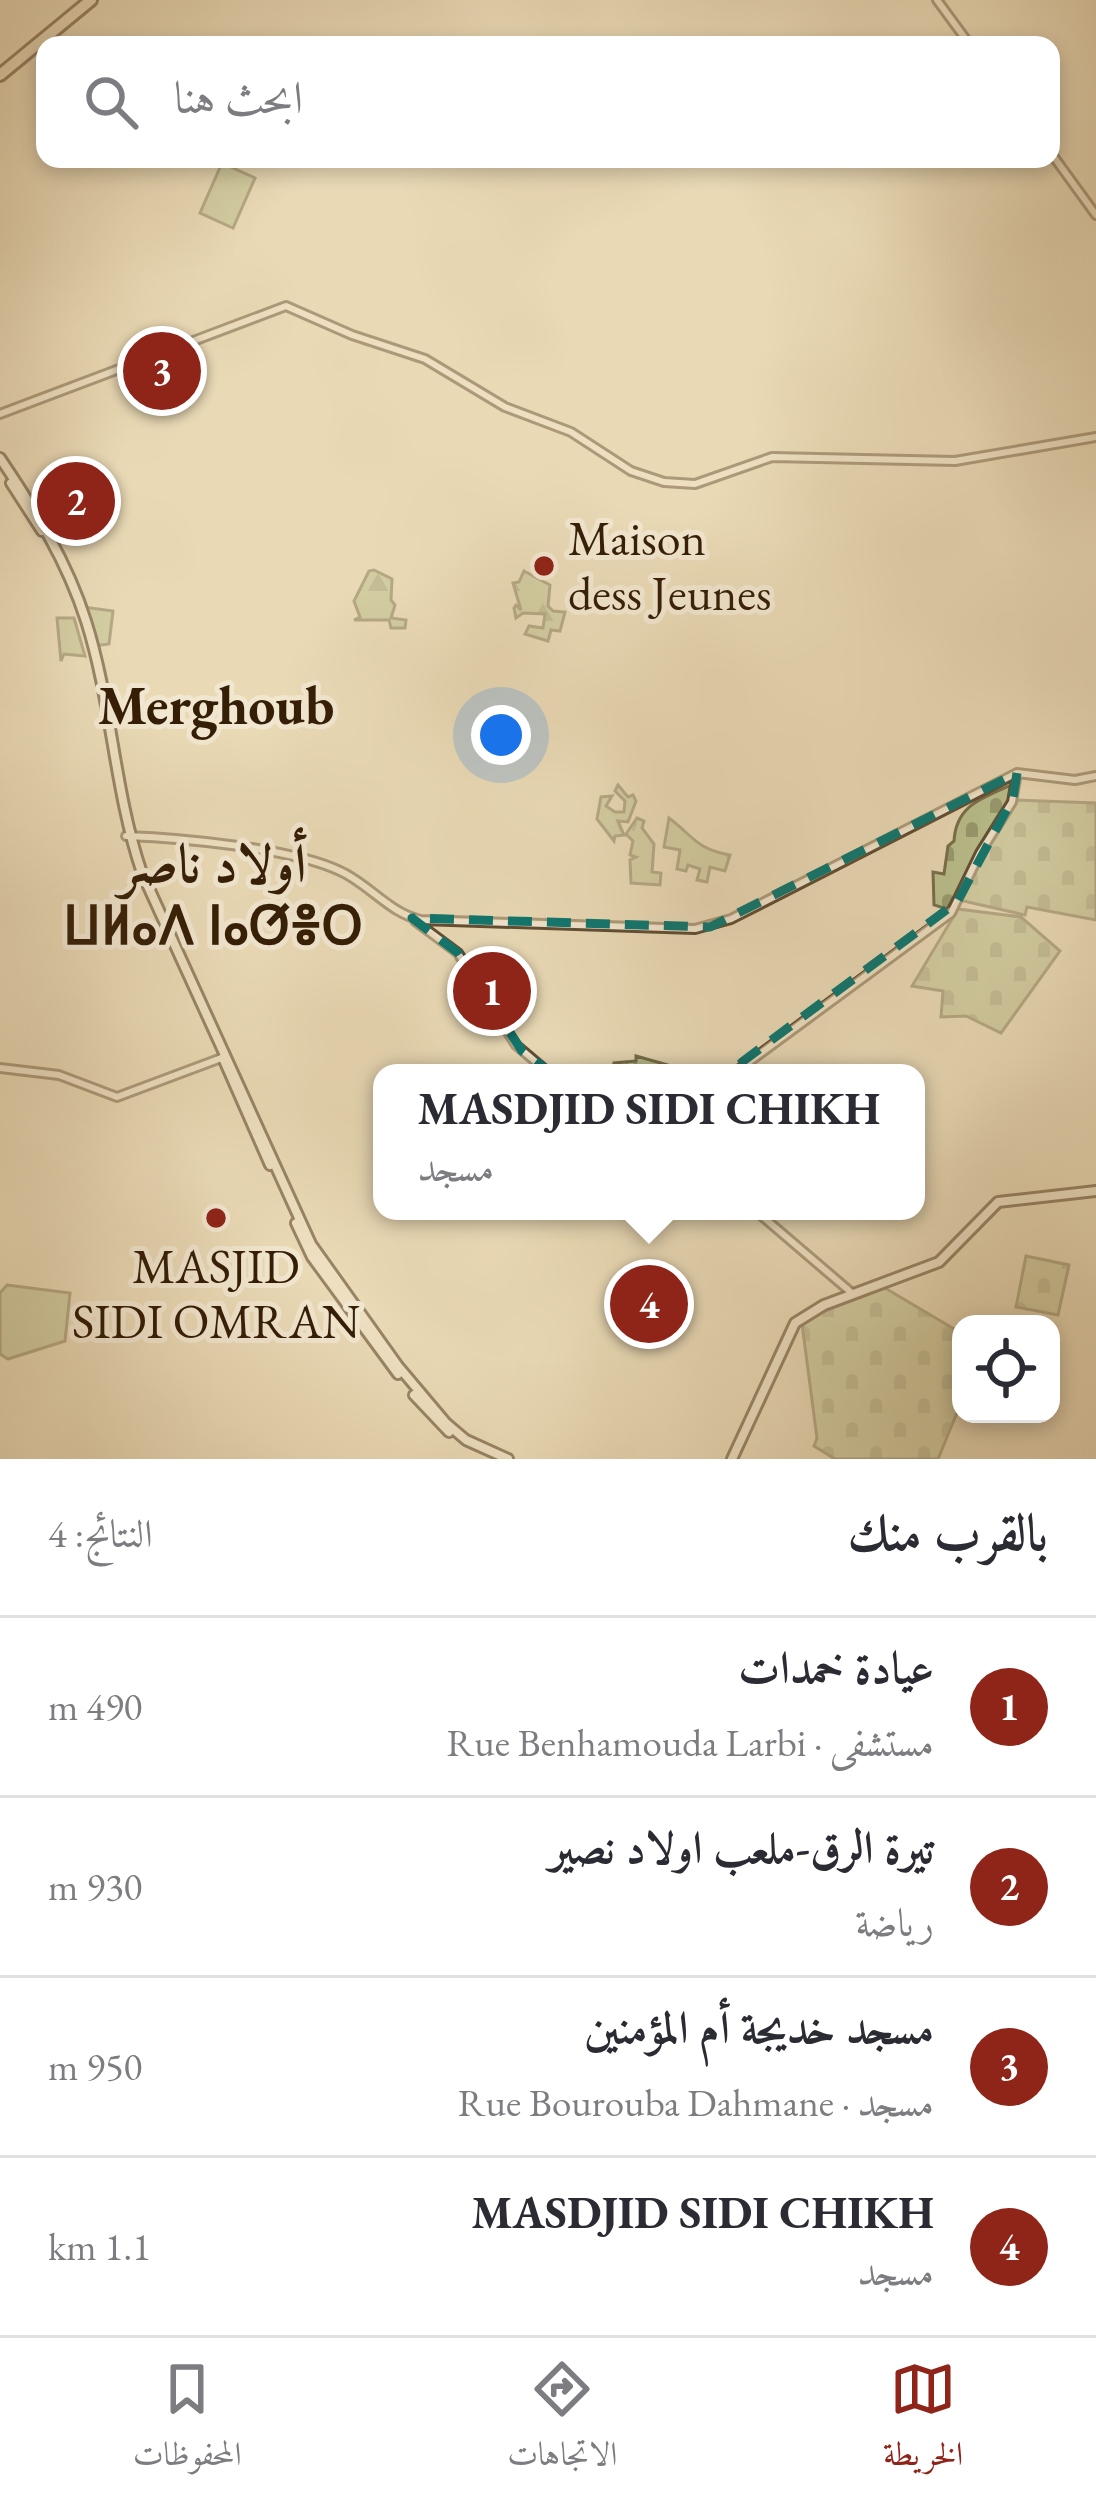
<!DOCTYPE html>
<html lang="ar">
<meta charset="utf-8">
<style>
body{margin:0;font-family:"EB Garamond",Amiri,"Noto Sans Tifinagh",serif;background:#f7f7f7;color:#2b2b33;direction:rtl}
.controls{position:absolute;right:36px;bottom:36px;display:grid;overflow:hidden;border-radius:24px;box-shadow:0 6px 18px #0003}
.controls button{width:108px;height:108px;display:grid;place-items:center;padding:0;border:0;border-bottom:3px solid #e1e1e2;background:#fff;color:#2b2b33;font:60px sans-serif}
.you{position:absolute;left:501px;top:735px;width:42px;height:42px;margin:-30px;border:9px solid #fff;border-radius:50%;background:#1a73e8;box-shadow:0 0 0 18px #1a73e833}
.badge{display:grid;place-items:center;width:78px;height:78px;border-radius:50%;background:#8f2418;color:#fff;font-size:39px;font-weight:700}
.pin{position:absolute;translate:-50% -50%;border:6px solid #fff;box-shadow:0 3px 12px #0006}
.popup{position:absolute;left:373px;top:1064px;width:552px;height:156px;box-sizing:border-box;display:grid;place-content:center;border-radius:24px;background:#fff;filter:drop-shadow(0 3px 9px #0005);font-size:39px;white-space:nowrap;color:#7c7c81}
.popup b{font-size:45px;color:#2b2b33}
.popup::after{content:'';position:absolute;left:50%;top:100%;margin-left:-24px;border:24px solid transparent;border-top-color:#fff}
.list{margin:0;padding:0;list-style:none}
h2{display:flex;justify-content:space-between;align-items:center;height:156px;margin:0;padding:0 48px;font-size:51px}
h2 small{font-size:39px;font-weight:400;color:#7c7c81}
.list li{display:grid;grid-template-columns:78px 1fr auto;gap:36px;align-items:center;box-sizing:border-box;height:180px;padding:0 48px;border-top:3px solid #e1e1e2}
.list b{display:block;font-size:45px;white-space:nowrap}
.list p{margin:0;font-size:39px;white-space:nowrap;color:#7c7c81}
.list em{font-size:39px;font-style:normal;color:#7c7c81}
.icon{flex:none;width:66px;height:66px;fill:none;stroke:currentColor;stroke-width:2;stroke-linecap:round;stroke-linejoin:round}
.map{position:relative;flex:none;width:1096px;height:1459px;overflow:hidden;direction:ltr}
.search{position:absolute;background:#fff;box-shadow:0 6px 18px #0003;left:36px;right:36px;top:36px;height:132px;display:flex;align-items:center;gap:30px;box-sizing:border-box;padding:0 42px;border-radius:24px;color:#7c7c81;font-size:45px}
.sheet{height:876px;background:#fff}
nav{display:flex;justify-content:space-around;align-items:center;box-sizing:border-box;height:168px;border-top:3px solid #e1e1e2;background:#fff;font-size:33px;color:#7c7c81}
nav a{display:grid;justify-items:center;gap:6px}
nav .on{color:#8f2418}
.map>svg:first-child{display:block}
</style>
<div class="map">
<svg width="1096" height="1459" viewBox="0 0 1096 1459">
<defs>
<pattern id="forest-firs" width="22" height="20" patternUnits="userSpaceOnUse" patternTransform="scale(3)"><rect width="22" height="20" fill="#b9bf8c"/><path d="M5 1l3.5 6h-7zM16 11l3.5 6h-7z" fill="#979b70"/></pattern>
<pattern id="cemetery-stones" width="16" height="16" patternUnits="userSpaceOnUse" patternTransform="scale(3)"><rect width="16" height="16" fill="#b9bf8c"/><path d="M2 7V4a2 2 0 0 1 4 0v3zM10 15v-3a2 2 0 0 1 4 0v3z" fill="#979b70"/></pattern>
<pattern id="park-tufts" width="24" height="20" patternUnits="userSpaceOnUse" patternTransform="scale(3)"><rect width="24" height="20" fill="#b9bf8c"/><path d="M3 7l-1-3M5 7V3M7 7l1-3M15 17l-1-3M17 17v-4M19 17l1-3" fill="none" stroke="#979b70"/></pattern>
</defs>
<rect width="100%" height="100%" fill="#e9d9b5"/>
<filter id="stains"><feTurbulence type="fractalNoise" baseFrequency=".00167" numOctaves="4"/><feColorMatrix values="0 0 0 0 .2 0 0 0 0 .09 0 0 0 0 .02 0 0 0 .5 -.17"/></filter>
<radialGradient id="worn" r=".72"><stop offset=".6" stop-color="#630" stop-opacity="0"/><stop offset="1" stop-color="#630" stop-opacity=".3"/></radialGradient>
<!-- grass -->
<path fill="#b9bf8c" stroke="#776e49" stroke-width="3" d="M222,163L255,178L233,228L200,213Z
M88,472L107,499L63,528L46,502Z
M83,607L113,611L109,644L94,646Z
M7,1285L70,1293L65,1341L8,1359L0,1354V1293Z"/>
<!-- forest -->
<path fill="url(#forest-firs)" stroke="#776e49" stroke-width="3" d="M374,570L392,579L391,600L395,605L391,618L406,620L405,628H391L389,620H354L360,617L354,601L369,571Z
M524,571L550,585L548,606L553,611L565,612L560,631L551,630L548,641L525,634L529,626L543,628L545,614L523,613L516,618L514,608L516,605L521,610L513,583L519,582Z"/>
<!-- cemetery -->
<path fill="url(#cemetery-stones)" stroke="#776e49" stroke-width="3" d="M1011,785L1009,800L947,909L934,905L933,872L944,874L948,846L954,841C956,805 982,798 1011,785Z
M1016,800L1096,803V920L1027,907L1025,915L959,900L982,854Z
M958,909L1021,917L1060,951L1001,1033L966,1016L941,1017L943,991L912,986Z
M1026,1256L1069,1265L1058,1315L1016,1307Z
M885,1288L961,1333V1403L938,1459H835L814,1446L817,1438L802,1324L814,1315Z"/>
<!-- park -->
<path fill="url(#park-tufts)" stroke="#776e49" stroke-width="3" d="M57,618H74L85,656L64,654L61,661Z
M618,785L628,797L633,795L636,801L628,822L618,821L624,835L615,836L614,841L597,819L601,797L612,796L606,806L615,812H624L625,801L615,791Z
M637,818L644,821L642,828L654,844L652,872L661,873L660,885L631,883L630,860L636,857L630,855L633,841L626,834Z
M669,818C693,836 696,849 730,855L725,871L710,867L707,882L697,880L700,869L688,865L686,871L677,869L680,850L664,847Z
M636,1056L668,1065L673,1073H612L614,1063L636,1061Z"/>
<g fill="none" stroke-linecap="round" stroke-linejoin="round">
<defs>
<path id="tertiary" d="M937,0L970,45
M1051,153L1096,215
M0,414L286,306L352,335L425,359L505,407L571,432L631,471L664,482L695,484L772,457L955,461L1096,437
M126,836C181,838 292,848 340,871C369,884 389,913 421,920L695,929L731,919L1017,773L1075,780L1096,776
M415,921L458,953L516,1045L549,1073
M0,1068L59,1075L117,1097L224,1057
M734,1073L951,913L980,853L1012,802L1017,773
M756,1211L853,1294"/>
<path id="secondary" d="M0,458C35,510 67,561 86,621C112,703 114,791 142,873L311,1244L398,1366L446,1423L466,1440L508,1459
M11,483L42,531
M223,1058L270,1165
M296,1223L312,1257L398,1374
M414,1395L449,1432
M732,1459L795,1323L824,1305L939,1262L998,1202L1096,1191"/>
<path id="trunk" d="M0,75L91,0"/>
</defs>
<!-- tertiary casing -->
<use href="#tertiary" stroke="#624d32" stroke-width="12"/>
<!-- secondary casing -->
<use href="#secondary" stroke="#351e06" stroke-width="14"/>
<!-- trunk casing -->
<use href="#trunk" stroke="#351e06" stroke-width="16"/>
<!-- tertiary -->
<use href="#tertiary" stroke="#f1e6cf" stroke-width="6"/>
<!-- secondary -->
<use href="#secondary" stroke="#f1e6cf" stroke-width="8"/>
<!-- trunk -->
<use href="#trunk" stroke="#e9d9b5" stroke-width="10"/>
</g>
<!-- marked area -->
<path d="M0 0H1096V1459H0ZM1017,773L1013,798L957,902L742,1062L674,1144L652,1150L522,1051L458,953L412,918L710,927Z" fill="#e9d9b5" fill-opacity=".55" fill-rule="evenodd"/>
<path fill="none" stroke="#0f766e" stroke-width="9" stroke-dasharray="24 15" stroke-linejoin="round" d="M1017,773L1013,798L957,902L742,1062L674,1144L652,1150L522,1051L458,953L412,918L710,927Z"/>
<!-- markers -->
<g fill="#8f2418" stroke="#f1e6cf" stroke-width="4.5">
<circle cx="544" cy="566" r="12"/>
<circle cx="216" cy="1218" r="12"/>
</g>
<g text-anchor="middle" stroke-width="10" stroke-linejoin="round" paint-order="stroke">
<!-- poi labels -->
<g font-size="48" fill="#351e06" stroke="#f1e6cf" text-anchor="start">
<text x="568" y="555">Maison<tspan x="568" dy="55">dess Jeunes</tspan></text>
<text x="216" y="1283" text-anchor="middle">MASJID<tspan x="216" dy="55">SIDI OMRAN</tspan></text>
</g>
<!-- quarter labels -->
<g font-size="54" font-weight="bold" fill="#351e06" stroke="#f1e6cf">
<text x="216" y="724">Merghoub</text>
<text x="213" y="882">أولاد ناصر<tspan x="213" dy="62">ⵡⵍⴰⴷ ⵏⴰⵚⴻⵔ</tspan></text>
</g>
</g>
<rect width="100%" height="100%" filter="url(#stains)"/>
<rect width="100%" height="100%" fill="url(#worn)"/>
</svg>
<div class="controls">
<button><svg class="icon" aria-label="locate" viewBox="0 0 24 24"><circle cx="12" cy="12" r="6"/><path d="M12 2v4M12 18v4M2 12h4M18 12h4"/></svg></button>
</div>
<div class="you"></div>
<div class="pin badge" style="left:492px;top:991px">1</div>
<div class="pin badge" style="left:76px;top:501px">2</div>
<div class="pin badge" style="left:162px;top:371px">3</div>
<div class="pin badge" style="left:649px;top:1304px">4</div>
<div class="popup"><b>MASDJID SIDI CHIKH</b>مسجد</div>
<div class="search"><svg class="icon" aria-label="search" viewBox="0 0 24 24"><circle cx="10" cy="10" r="6"/><path d="M15 15l6 6"/></svg>ابحث هنا</div>
</div>
<section class="sheet">
<h2>بالقرب منك<small>النتائج: 4</small></h2>
<ul class="list">
<li><span class="badge">1</span><div><b>عيادة خمدات</b><p>مستشفى · Rue Benhamouda Larbi</p></div><em>490 m</em></li>
<li><span class="badge">2</span><div><b>تيرة الرق-ملعب اولاد نصير</b><p>رياضة</p></div><em>930 m</em></li>
<li><span class="badge">3</span><div><b>مسجد خديجة أم المؤمنين</b><p>مسجد · Rue Bourouba Dahmane</p></div><em>950 m</em></li>
<li><span class="badge">4</span><div><b>MASDJID SIDI CHIKH</b><p>مسجد</p></div><em>1.1 km</em></li>
</ul>
</section>
<nav>
<a class="on"><svg class="icon" aria-label="map" viewBox="0 0 24 24"><path d="M3 6l6-2 6 2 6-2v14l-6 2-6-2-6 2zM9 4v14M15 6v14"/></svg>الخريطة</a>
<a><svg class="icon" aria-label="directions" viewBox="0 0 24 24"><path d="M12 3l9 9-9 9-9-9zM9 14v-3h6M13 9l2 2-2 2"/></svg>الاتجاهات</a>
<a><svg class="icon" aria-label="saved" viewBox="0 0 24 24"><path d="M7 4h10v16l-5-4-5 4z"/></svg>المحفوظات</a>
</nav>
